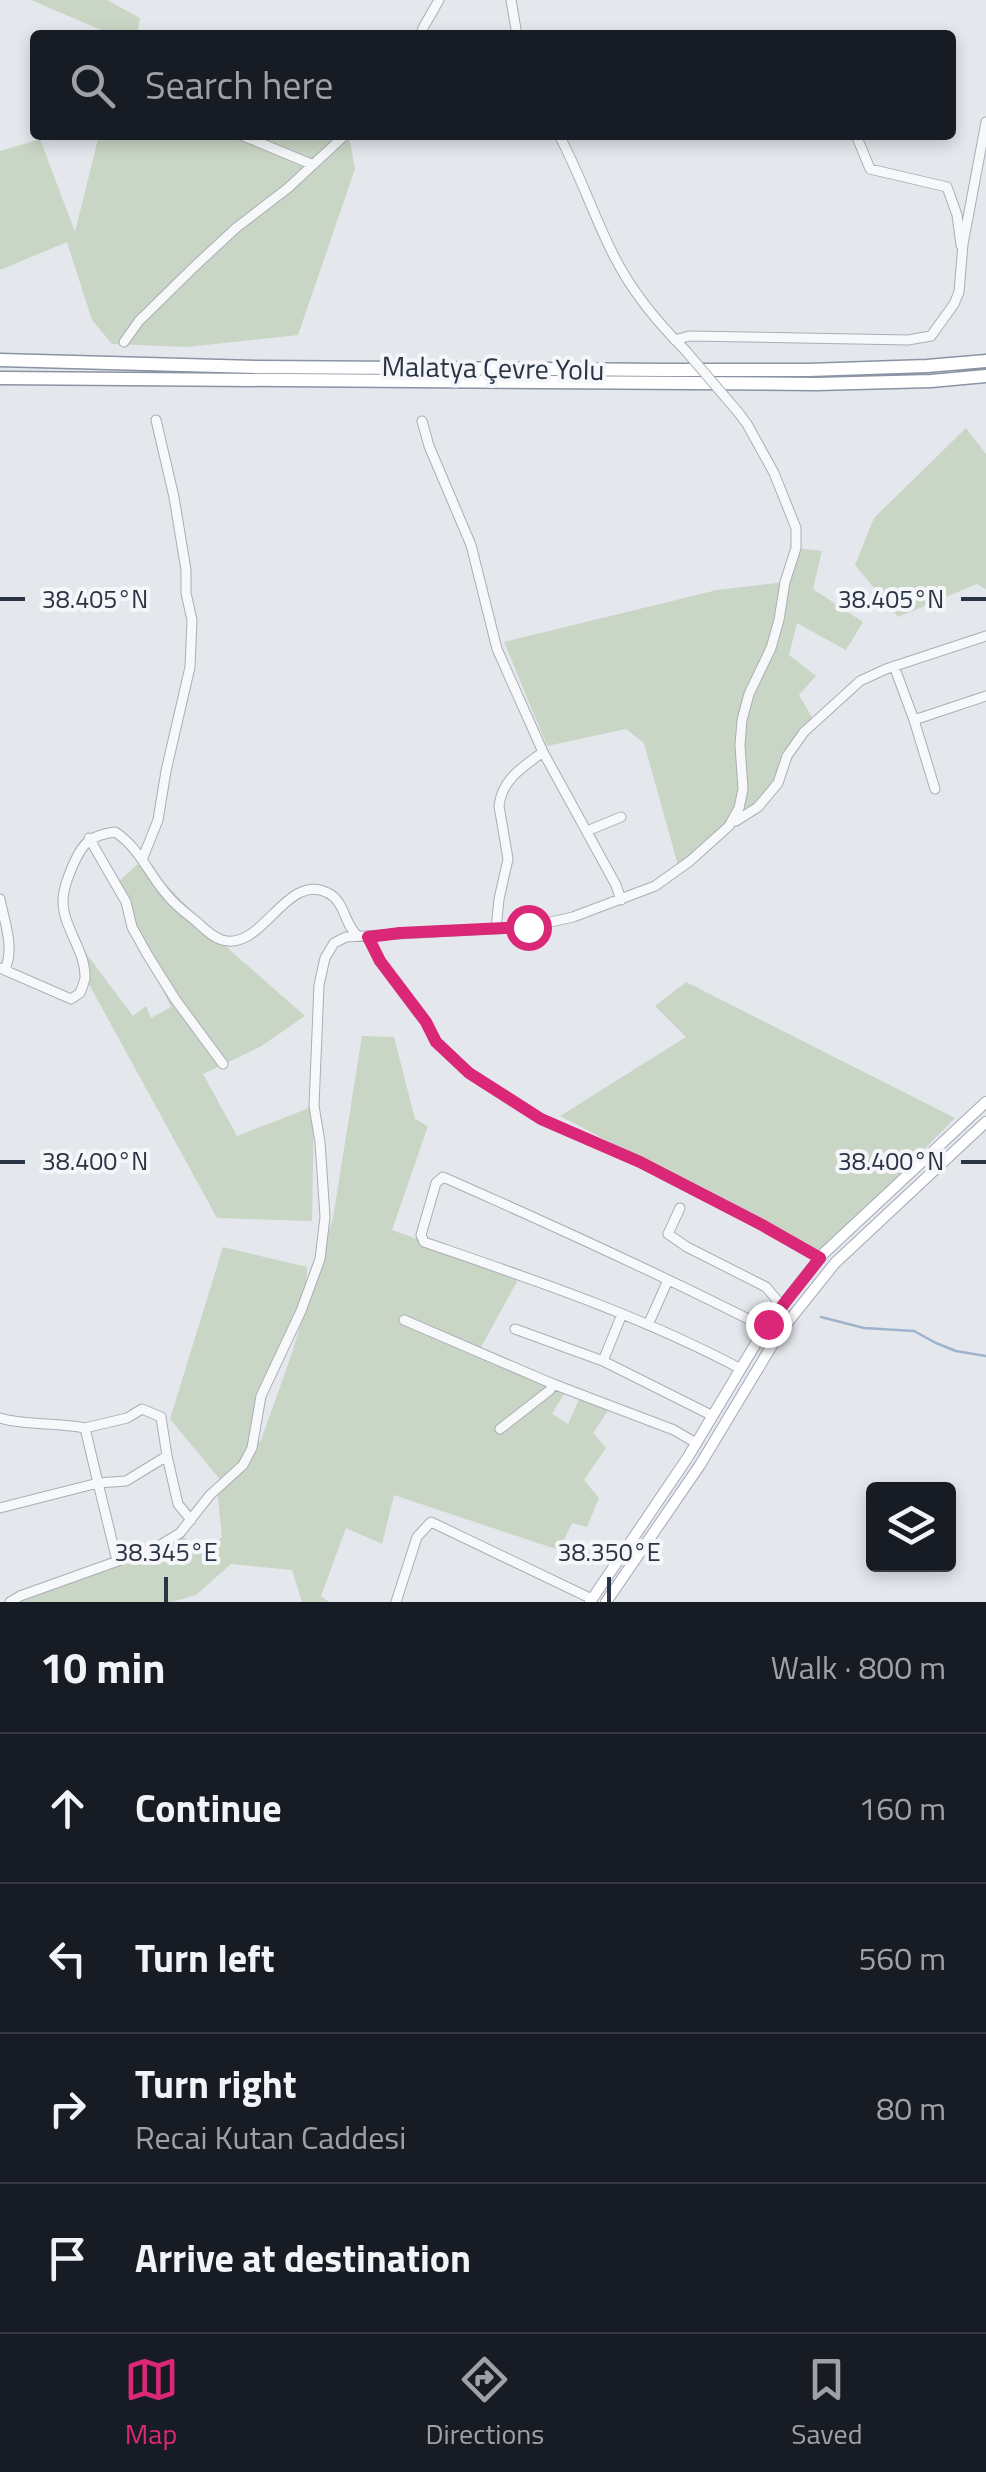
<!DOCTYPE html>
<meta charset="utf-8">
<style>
body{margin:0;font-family:"Titillium Web",sans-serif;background:#242831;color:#f1f3f6}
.controls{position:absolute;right:30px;bottom:30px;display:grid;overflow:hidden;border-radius:10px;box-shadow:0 5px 15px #0003}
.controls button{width:90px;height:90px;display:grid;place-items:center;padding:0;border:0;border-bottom:2px solid #363941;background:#171b24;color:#f1f3f6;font:50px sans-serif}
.stop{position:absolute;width:30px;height:30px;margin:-22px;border:8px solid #db2777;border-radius:50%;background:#fff}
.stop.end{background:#db2777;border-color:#fff;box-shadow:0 2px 10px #0008}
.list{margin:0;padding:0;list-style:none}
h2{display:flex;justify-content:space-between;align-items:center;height:130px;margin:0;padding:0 40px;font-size:42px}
h2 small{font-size:32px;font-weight:400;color:#9ea1a6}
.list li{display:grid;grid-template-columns:65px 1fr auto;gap:30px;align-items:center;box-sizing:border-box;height:150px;padding:0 40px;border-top:2px solid #363941}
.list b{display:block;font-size:38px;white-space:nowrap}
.list p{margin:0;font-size:32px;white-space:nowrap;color:#9ea1a6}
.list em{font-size:32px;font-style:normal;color:#9ea1a6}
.icon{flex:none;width:55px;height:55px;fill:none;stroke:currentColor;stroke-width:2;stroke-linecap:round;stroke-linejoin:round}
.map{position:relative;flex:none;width:986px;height:1602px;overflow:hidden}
.search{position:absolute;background:#171b24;box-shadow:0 5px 15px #0003;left:30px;right:30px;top:30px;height:110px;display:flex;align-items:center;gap:25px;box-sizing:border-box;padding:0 35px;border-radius:10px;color:#9ea1a6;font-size:38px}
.sheet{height:730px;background:#171b24}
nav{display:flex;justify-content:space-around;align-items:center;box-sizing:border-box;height:140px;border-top:2px solid #363941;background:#171b24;font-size:28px;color:#9ea1a6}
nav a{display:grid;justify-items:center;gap:5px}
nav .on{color:#db2777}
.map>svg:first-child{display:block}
</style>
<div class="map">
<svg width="986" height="1602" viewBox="0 0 986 1602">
<rect width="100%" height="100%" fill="#e4e7ec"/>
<!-- green -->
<path fill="#c9d6c5" d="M31,0H107L140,18L137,35H113Z
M99,135H349L355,169L298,335L187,347L112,344L92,320L67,242L0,270V151L40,139L75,232Z
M966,428L986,454V589L977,584L898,617L855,565L874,518Z
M796,548L822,551L813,589L863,622L846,650L797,623L789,655L816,676L799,695L815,722L787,756L778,783L758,807L739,808L729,826L679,869L644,743L626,729L547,746L504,642L717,590L785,582Z
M142,860L232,952L305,1016L260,1047L203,1074L237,1136L314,1106L312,1221L217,1218L85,977L71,933L133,1016L146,1006L151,1018L171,1007L132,927L115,885Z
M686,982L955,1118L822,1253L560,1116L686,1037L655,1006Z
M362,1036L394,1037L415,1119L428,1126L392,1230L520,1276L479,1351L567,1389L552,1414L568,1424L581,1395L611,1406L593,1433L606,1448L584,1480L599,1498L587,1527L572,1523L559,1550L394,1495L382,1544L346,1528L321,1596L329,1602H302L292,1570L231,1564L196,1595L172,1602H10L180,1533L201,1554L222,1537L217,1489L222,1482L170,1419L223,1247L307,1267L305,1302L264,1387L253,1448L261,1440L291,1356L333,1218Z"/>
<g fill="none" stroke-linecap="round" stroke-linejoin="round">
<!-- stream -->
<path stroke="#9fb4cc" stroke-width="2.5" d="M821,1317L864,1328L914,1331L936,1343L956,1351L986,1356"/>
<defs>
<path id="minor" d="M511,0L517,35
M421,35L423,28L439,0
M241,135L311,164
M559,135C580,174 594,217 614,256C632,292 657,322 685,350
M856,135L870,169L947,187L957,215L961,245
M675,340L689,336L908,340L931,336L954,304L959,292L963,244L986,122
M124,342L139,321L194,267L236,228L288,188L345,135
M422,421L429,446L471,545L497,649L543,752C523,767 502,779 499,806L508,859L499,899L496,929
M894,666L914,720L935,789
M914,720L986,696
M543,752L616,885L621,900
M736,821L758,807L778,783L787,756L804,732L860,681L886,669L986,636
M587,831L621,817
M89,838L126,902L132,927L147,954L175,999L223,1064
M142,860L158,820L166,771L190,667L191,643L192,620L186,593V570L174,497L156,420
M0,899C4,921 15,947 5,969
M368,937L380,961L426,1022L436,1041L469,1073L541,1119L640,1162L762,1225L820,1258
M0,968L71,999L80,993C82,988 84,983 85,978C86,951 63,928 63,901C63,889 69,874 74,863C83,842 92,835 115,832C139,847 149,875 168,896C176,906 187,914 197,922C204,929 213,937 222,940C263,952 286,871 328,893C345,901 344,925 358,936
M680,1208L668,1234L687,1247L766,1287L782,1306
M622,1314L603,1361L713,1416
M404,1320L553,1384L674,1430L696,1443
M648,1325L668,1280
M515,1329L603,1361
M741,1369C640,1315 531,1279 424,1242L421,1235L436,1183L443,1177C552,1225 660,1274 766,1328
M142,1409L161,1417L167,1456L126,1481L98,1483L85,1428L127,1418Z
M0,1418C27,1426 57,1422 85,1428
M500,1429L550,1390L553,1384
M167,1456L178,1504L191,1520
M0,1508L98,1483L117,1561
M10,1602L20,1596L157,1547L180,1533L210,1495L243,1465L252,1448L261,1396L301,1311L320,1259L325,1217L320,1142L314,1106L319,985L325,958L334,943L346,937L528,927L573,917L655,886L690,861L729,826L739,808L743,789L740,745L742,720L749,694L771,648L779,620L785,582L796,548V528L774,473L747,424L738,412
M396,1602L417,1537L431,1522L592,1599"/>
<path id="major" d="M590,1602L688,1457L768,1323L824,1253L986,1102
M606,1602L700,1465L780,1332L835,1263L986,1122"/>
<path id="highway" d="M0,360L256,367L666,370H808L927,366L986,361
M0,378L817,384L931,381L986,376"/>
</defs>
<!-- minor casing -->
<use href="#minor" stroke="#a9aeb7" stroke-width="11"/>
<!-- major casing -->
<use href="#major" stroke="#a3abb8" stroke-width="12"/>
<!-- highway casing -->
<use href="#highway" stroke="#8b94a3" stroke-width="15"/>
<!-- minor -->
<use href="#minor" stroke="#f7f8fa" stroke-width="9"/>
<!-- major -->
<use href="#major" stroke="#fff" stroke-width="10"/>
<!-- highway -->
<use href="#highway" stroke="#fff" stroke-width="12"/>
<defs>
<path id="minor-bridge" d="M685,350L738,412"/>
</defs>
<!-- minor-bridge casing -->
<use href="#minor-bridge" stroke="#a9aeb7" stroke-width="11" stroke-linecap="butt"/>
<!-- minor-bridge -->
<use href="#minor-bridge" stroke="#f7f8fa" stroke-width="9"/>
</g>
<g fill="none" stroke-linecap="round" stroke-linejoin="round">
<!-- route -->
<path stroke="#db2777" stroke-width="12" d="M528,927L400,933L368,937L380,961L426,1022L436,1042L469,1073L541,1119L640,1162L762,1225L820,1258L768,1324"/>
</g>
<!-- ticks -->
<path fill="none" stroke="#2b3445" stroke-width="4" d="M0,599H25M961,599H986M0,1162H25M961,1162H986M166,1577V1602M609,1577V1602"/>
<g text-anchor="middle" stroke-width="8" stroke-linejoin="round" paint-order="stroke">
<!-- street labels -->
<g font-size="28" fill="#2b3445" stroke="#f4f6f9">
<text transform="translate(493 368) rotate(1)" y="10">Malatya Çevre Yolu</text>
</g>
</g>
<g font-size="25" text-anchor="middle" fill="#2b3445" stroke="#f4f6f9" stroke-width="8" stroke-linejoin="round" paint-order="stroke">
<text x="95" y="608">38.405°N</text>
<text x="891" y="608">38.405°N</text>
<text x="95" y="1170">38.400°N</text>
<text x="891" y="1170">38.400°N</text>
<text x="166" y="1561">38.345°E</text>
<text x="609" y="1561">38.350°E</text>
</g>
</svg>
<div class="controls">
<button><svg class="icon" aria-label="layers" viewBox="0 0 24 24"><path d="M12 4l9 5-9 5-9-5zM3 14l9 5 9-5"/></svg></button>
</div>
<div class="stop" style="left:528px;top:927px"></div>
<div class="stop end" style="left:768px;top:1324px"></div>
<div class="search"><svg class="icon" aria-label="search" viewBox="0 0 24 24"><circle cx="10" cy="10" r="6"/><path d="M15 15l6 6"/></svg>Search here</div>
</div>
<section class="sheet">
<h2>10 min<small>Walk · 800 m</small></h2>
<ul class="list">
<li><svg class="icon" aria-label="ahead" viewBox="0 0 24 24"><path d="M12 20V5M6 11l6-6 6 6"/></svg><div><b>Continue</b></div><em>160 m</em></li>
<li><svg class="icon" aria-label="left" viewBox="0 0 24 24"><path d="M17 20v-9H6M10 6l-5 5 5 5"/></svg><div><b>Turn left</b></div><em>560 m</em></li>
<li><svg class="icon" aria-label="right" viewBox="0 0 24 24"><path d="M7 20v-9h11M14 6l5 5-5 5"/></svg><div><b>Turn right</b><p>Recai Kutan Caddesi</p></div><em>80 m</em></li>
<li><svg class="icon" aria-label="arrive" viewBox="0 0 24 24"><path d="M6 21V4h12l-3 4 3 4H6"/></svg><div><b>Arrive at destination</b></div></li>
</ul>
</section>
<nav>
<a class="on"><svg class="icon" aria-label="map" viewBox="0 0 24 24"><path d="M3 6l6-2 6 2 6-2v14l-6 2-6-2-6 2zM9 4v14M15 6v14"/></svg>Map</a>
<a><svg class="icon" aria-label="directions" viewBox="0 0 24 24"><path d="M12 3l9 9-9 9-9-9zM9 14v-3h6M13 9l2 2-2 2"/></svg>Directions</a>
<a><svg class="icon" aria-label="saved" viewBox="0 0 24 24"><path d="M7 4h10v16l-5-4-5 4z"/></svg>Saved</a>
</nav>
